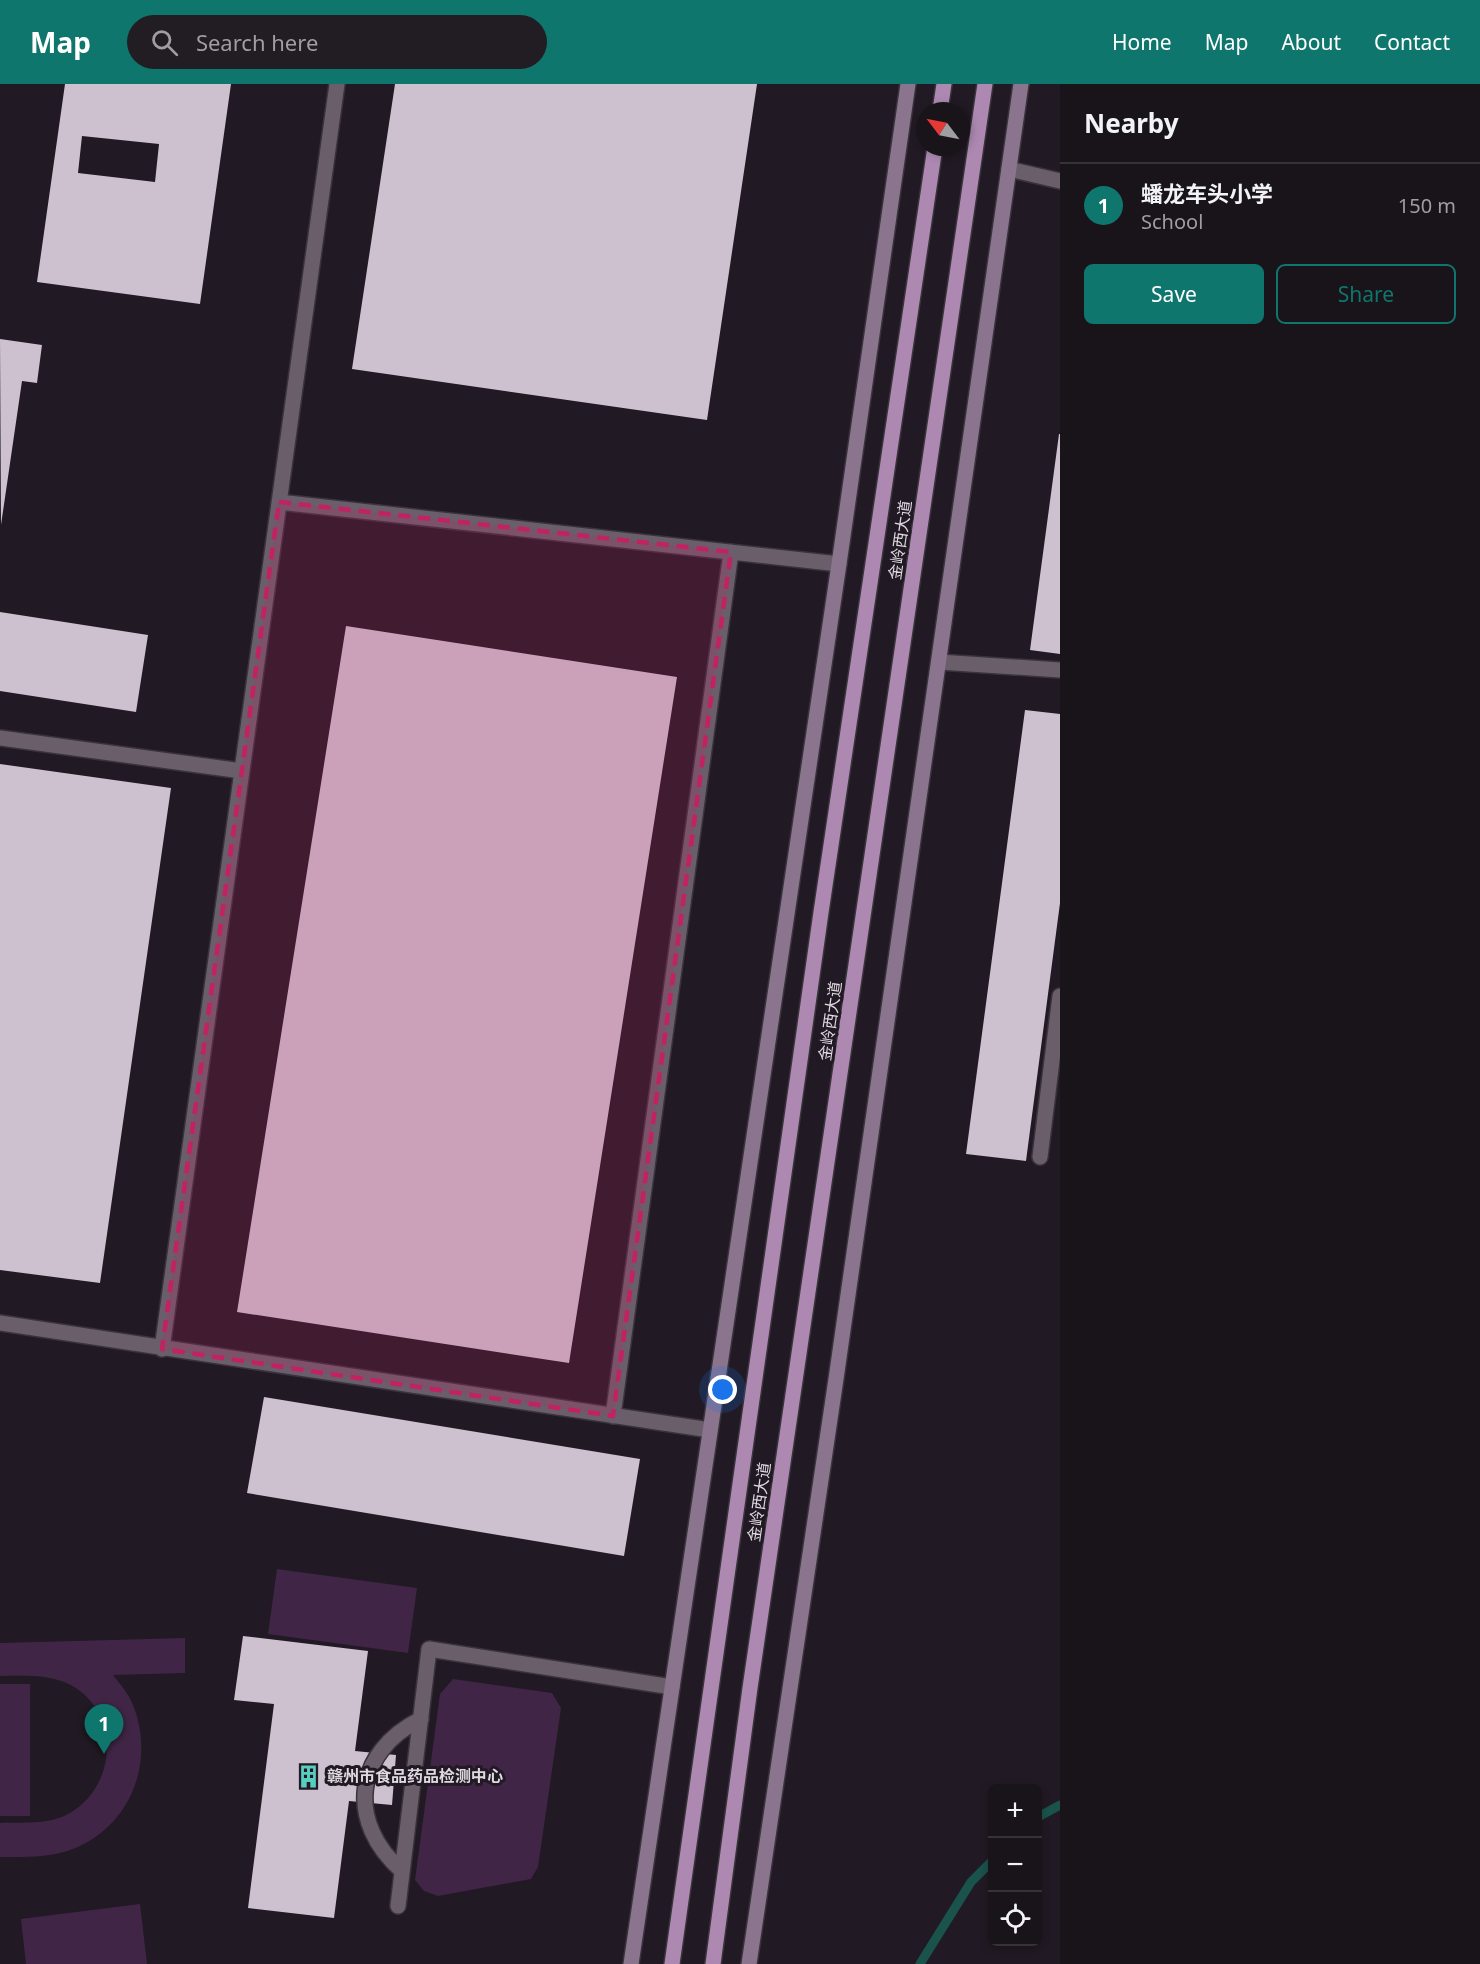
<!DOCTYPE html>
<meta charset="utf-8">
<style>
body{margin:0;font-family:"Noto Sans","Noto Sans SC",sans-serif;background:#221c23;color:#f1f3f6}
.controls{position:absolute;right:18px;bottom:18px;display:grid;overflow:hidden;border-radius:9px;box-shadow:0 3px 9px #0003}
.controls button{width:54px;height:54px;display:grid;place-items:center;padding:0;border:0;border-bottom:2px solid #373239;background:#19131a;color:#f1f3f6;font:30px sans-serif}
.compass{position:absolute;left:916px;top:18px;width:54px;height:54px;border-radius:50%;background:#19131a;box-shadow:0 3px 9px #0003;rotate:302deg}
.you{position:absolute;left:723px;top:1306px;width:21px;height:21px;margin:-15px;border:4px solid #fff;border-radius:50%;background:#1a73e8;box-shadow:0 0 0 9px #1a73e833}
.badge{display:grid;place-items:center;width:39px;height:39px;border-radius:50%;background:#0f766e;color:#fff;font-size:20px;font-weight:700}
.pin{position:absolute;translate:-50% -50px;filter:drop-shadow(0 2px 3px #0008)}
.pin::after{content:'';position:absolute;top:32px;width:21px;height:18px;background:inherit;clip-path:polygon(0 0,100% 0,50% 100%)}
.list{margin:0;padding:0;list-style:none}
h2{display:flex;justify-content:space-between;align-items:center;height:78px;margin:0;padding:0 24px;font-size:26px}
h2 small{font-size:20px;font-weight:400;color:#9f9ea2}
.list li{display:grid;grid-template-columns:39px 1fr auto;gap:18px;align-items:center;box-sizing:border-box;height:84px;padding:0 24px;border-top:2px solid #373239}
.list b{display:block;font-size:22px;white-space:nowrap}
.list p{margin:0;font-size:20px;white-space:nowrap;color:#9f9ea2}
.list em{font-size:20px;font-style:normal;color:#9f9ea2}
.actions{display:flex;gap:12px;padding:18px 24px}
.actions a{flex:1;padding:14px 0;border:2px solid #0f766e;border-radius:9px;text-align:center;font-size:21px;color:#0f766e}
.actions .main{background:#0f766e;color:#fff}
.icon{flex:none;width:33px;height:33px;fill:none;stroke:currentColor;stroke-width:2;stroke-linecap:round;stroke-linejoin:round}
.map{position:relative;flex:none;width:1060px;height:1880px;overflow:hidden}
header{display:flex;align-items:center;gap:36px;box-sizing:border-box;height:84px;padding:0 30px;background:#0f766e;color:#fff}
header strong{font-size:28px}
nav{display:flex;gap:33px;margin-inline-start:auto;font-size:21px}
.search{width:420px;height:54px;background:#221c23;display:flex;align-items:center;gap:15px;box-sizing:border-box;padding:0 21px;border-radius:33px;color:#9f9ea2;font-size:22px}
main{display:flex}
aside{flex:1;background:#19131a}
.map>svg:first-child{display:block}
</style>
<header>
<strong>Map</strong>
<div class="search"><svg class="icon" aria-label="search" viewBox="0 0 24 24"><circle cx="10" cy="10" r="6"/><path d="M15 15l6 6"/></svg>Search here</div>
<nav><a>Home</a><a>Map</a><a>About</a><a>Contact</a></nav>
</header>
<main>
<div class="map">
<svg width="1060" height="1880" viewBox="0 0 1060 1880">
<rect width="100%" height="100%" fill="#211923"/>
<!-- green -->
<path fill="#412546" d="M277,1485L417,1504L408,1569L268,1550Z
M185,1554V1589L113,1591C120,1600 129,1610 133,1621C156,1678 130,1743 73,1765C50,1774 24,1773 0,1773V1739C22,1738 48,1741 68,1730C120,1702 121,1621 64,1598C43,1590 21,1592 0,1592V1559Z
M453,1595L552,1609L561,1624L538,1783L531,1795L438,1812L424,1807L415,1796L440,1610Z
M0,1600H30V1732H0Z
M140,1820L147,1880H26L21,1835Z"/>
<g fill="none" stroke-linecap="round" stroke-linejoin="round">
<!-- stream -->
<path stroke="#1a524c" stroke-width="9" d="M1038,1733L1060,1721
M920,1880L971,1798L992,1777"/>
</g>
<!-- building -->
<path fill="#cdc1cf" fill-rule="evenodd" d="M65,0H231L200,220L37,198ZM82,52L159,60L155,98L78,89Z
M395,0H757L707,336L352,285Z
M0,255L42,261L37,299L22,297L1,441Z
M1059,350H1060V570L1030,566Z
M0,528L148,551L136,628L0,607Z
M346,542L677,593L569,1279L237,1228Z
M1025,626L1060,630V819L1026,1077L966,1070Z
M0,680L171,704L100,1199L0,1186Z
M264,1313L640,1375L624,1472L247,1409Z
M243,1552L368,1567L355,1667L396,1671L392,1721L349,1717L334,1834L248,1824L274,1620L234,1616Z"/>
<g fill="none" stroke-linecap="round" stroke-linejoin="round">
<defs>
<path id="street" d="M1009,85L1060,97
M279,418L839,480
M939,578L1060,586
M0,654L242,687
M1040,1073L1060,912
M0,1239L710,1346
M162,1265L337,0
M613,1332L731,468
M402,1787C346,1738 354,1668 421,1635
M398,1822L429,1565L672,1603"/>
<path id="secondary" d="M631,1880L839,480L908,0
M749,1880L836,1295L1021,0"/>
<path id="primary" d="M940,27L944,0
M672,1880C754,1274 844,668 935,63
M713,1880L750,1604L985,0"/>
</defs>
<!-- street casing -->
<use href="#street" stroke="#39333b" stroke-width="18"/>
<!-- secondary casing -->
<use href="#secondary" stroke="#39333b" stroke-width="18"/>
<!-- primary casing -->
<use href="#primary" stroke="#39333b" stroke-width="18"/>
<!-- street -->
<use href="#street" stroke="#695e6a" stroke-width="15"/>
<!-- secondary -->
<use href="#secondary" stroke="#8b748e" stroke-width="15"/>
<!-- primary -->
<use href="#primary" stroke="#ad89b2" stroke-width="15"/>
</g>
<!-- marked area -->
<path fill="#c32262" fill-opacity="0.2" stroke="#c32262" stroke-width="4.5" stroke-dasharray="12 8" stroke-linejoin="round" d="M279,418L731,468L613,1332L162,1265Z"/>
<!-- icons -->
<defs>
<symbol id="building-bare" viewBox="-9 -9 18 18"><path d="M-4-6H4V6H1V3H-1V6H-4ZM-2.5-4.3h1.7v1.8h-1.7ZM.8-4.3h1.7v1.8H.8ZM-2.5-1h1.7V.8h-1.7ZM.8-1h1.7V.8H.8Z" fill="#58cec0" stroke="#211923" stroke-width="2.5" paint-order="stroke"/></symbol>
</defs>
<g fill-rule="evenodd">
<use href="#building-bare" x="292" y="1676" width="33" height="33"/>
</g>
<g text-anchor="middle" stroke-width="6" stroke-linejoin="round" paint-order="stroke">
<!-- street labels -->
<g font-size="16" fill="#dfd9e0" stroke="#211923">
<text transform="translate(900 456) rotate(-82)" y="6">金岭西大道</text>
<text transform="translate(830 937) rotate(-82)" y="6">金岭西大道</text>
<text transform="translate(759 1418) rotate(-82)" y="6">金岭西大道</text>
</g>
<!-- poi labels -->
<g font-size="16" font-weight="bold" fill="#dfd9e0" stroke="#211923" text-anchor="start">
<text x="327" y="1698">赣州市食品药品检测中心</text>
</g>
</g>
</svg>
<div class="controls">
<button>+</button>
<button>−</button>
<button><svg class="icon" aria-label="locate" viewBox="0 0 24 24"><circle cx="12" cy="12" r="6"/><path d="M12 2v4M12 18v4M2 12h4M18 12h4"/></svg></button>
</div>
<svg class="compass" viewBox="-18 -18 36 36"><path d="M0-13l5 13h-10z" fill="#e53935"/><path d="M0 13l5-13h-10z" fill="#9f9ea2"/></svg>
<div class="you"></div>
<div class="pin badge" style="left:104px;top:1670px">1</div>
</div>
<aside>
<h2>Nearby<small></small></h2>
<ul class="list">
<li><span class="badge">1</span><div><b>蟠龙车头小学</b><p>School</p></div><em>150 m</em></li>
</ul>
<div class="actions"><a class="main">Save</a><a>Share</a></div>
</aside>
</main>
